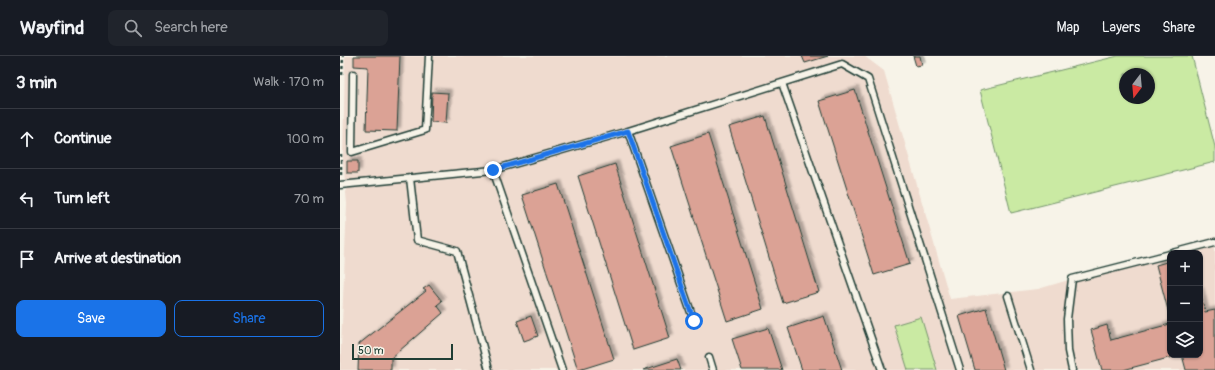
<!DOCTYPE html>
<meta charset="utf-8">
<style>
body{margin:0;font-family:Pangolin,sans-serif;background:#20242c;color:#f1f3f6}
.controls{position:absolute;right:12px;bottom:12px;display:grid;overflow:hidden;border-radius:8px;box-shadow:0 1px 3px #0004}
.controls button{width:36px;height:36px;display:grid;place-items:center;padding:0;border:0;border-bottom:1px solid #363941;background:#171b24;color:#f1f3f6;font:20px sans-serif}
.compass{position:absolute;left:779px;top:12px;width:36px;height:36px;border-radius:50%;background:#171b24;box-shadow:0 1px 3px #0004;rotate:196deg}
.scale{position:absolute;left:12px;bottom:10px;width:101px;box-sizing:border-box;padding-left:4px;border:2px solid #1f3d34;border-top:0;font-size:11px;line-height:14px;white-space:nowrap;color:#1f3d34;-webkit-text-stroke:3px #f7f3e8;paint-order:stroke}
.stop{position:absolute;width:12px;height:12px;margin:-9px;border:3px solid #1a73e8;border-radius:50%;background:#fff}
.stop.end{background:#1a73e8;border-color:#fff;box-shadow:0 1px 4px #0008}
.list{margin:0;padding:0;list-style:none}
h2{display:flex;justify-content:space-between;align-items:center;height:52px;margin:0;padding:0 16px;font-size:17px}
h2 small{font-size:13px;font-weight:400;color:#9ea1a6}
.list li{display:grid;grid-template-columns:26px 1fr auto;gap:12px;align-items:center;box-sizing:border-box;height:60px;padding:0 16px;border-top:1px solid #363941}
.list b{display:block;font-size:15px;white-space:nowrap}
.list em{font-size:13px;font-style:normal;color:#9ea1a6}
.actions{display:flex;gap:8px;padding:12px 16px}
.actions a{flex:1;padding:9px 0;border:1px solid #1a73e8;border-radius:8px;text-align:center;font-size:14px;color:#1a73e8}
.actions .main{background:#1a73e8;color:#fff}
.icon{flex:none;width:22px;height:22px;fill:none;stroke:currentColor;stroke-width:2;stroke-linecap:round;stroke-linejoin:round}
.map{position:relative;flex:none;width:875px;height:314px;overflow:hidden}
header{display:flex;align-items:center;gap:24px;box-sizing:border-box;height:56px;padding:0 20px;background:#171b24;border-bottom:1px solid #363941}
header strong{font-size:19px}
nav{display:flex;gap:22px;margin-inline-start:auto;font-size:14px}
.search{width:280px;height:36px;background:#20242c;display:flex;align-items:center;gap:10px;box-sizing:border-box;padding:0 14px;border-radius:8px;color:#9ea1a6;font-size:15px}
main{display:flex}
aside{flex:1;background:#171b24}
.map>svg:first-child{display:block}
</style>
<header>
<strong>Wayfind</strong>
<div class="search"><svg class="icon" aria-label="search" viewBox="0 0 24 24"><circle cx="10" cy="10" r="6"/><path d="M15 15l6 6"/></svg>Search here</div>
<nav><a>Map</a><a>Layers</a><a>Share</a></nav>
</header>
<main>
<aside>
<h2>3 min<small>Walk · 170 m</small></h2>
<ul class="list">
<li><svg class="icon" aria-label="ahead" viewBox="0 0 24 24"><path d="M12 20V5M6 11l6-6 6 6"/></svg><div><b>Continue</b></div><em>100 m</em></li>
<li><svg class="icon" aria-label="left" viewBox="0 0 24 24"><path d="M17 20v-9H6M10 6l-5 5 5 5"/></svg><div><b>Turn left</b></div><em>70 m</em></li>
<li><svg class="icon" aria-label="arrive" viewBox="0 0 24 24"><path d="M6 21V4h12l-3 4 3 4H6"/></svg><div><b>Arrive at destination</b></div></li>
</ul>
<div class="actions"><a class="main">Save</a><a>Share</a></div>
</aside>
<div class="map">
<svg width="875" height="314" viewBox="0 0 875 314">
<defs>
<filter id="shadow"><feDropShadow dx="3.5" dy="-3.5" stdDeviation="1" flood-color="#0004"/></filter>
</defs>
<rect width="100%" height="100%" fill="#f7f3e8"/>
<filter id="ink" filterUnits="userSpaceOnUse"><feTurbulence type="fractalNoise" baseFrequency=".025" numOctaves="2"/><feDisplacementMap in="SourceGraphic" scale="8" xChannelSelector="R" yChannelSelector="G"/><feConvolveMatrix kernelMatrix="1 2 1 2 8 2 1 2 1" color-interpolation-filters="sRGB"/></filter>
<g filter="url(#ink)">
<!-- built -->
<path fill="#efdbcf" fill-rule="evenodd" d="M5,0H524L544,15L610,243L698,233L875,181V314H0L7,148L3,104ZM830,197H860V299H830Z"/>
<!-- green -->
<path fill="#caeaa3" stroke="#74946c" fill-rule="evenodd" d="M778,0H852L875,91V106L671,157L640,34ZM785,18H809V42H785Z
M581,261L597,314H568L554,269Z"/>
<!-- building -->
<path fill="#dba295" stroke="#1f3d34" filter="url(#shadow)" d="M14,0H60L57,75L26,74L28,11L14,10Z
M462,0H488L465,7Z
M573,0H580L582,9L576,10Z
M515,34L570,208L534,219L479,45Z
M92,36L108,37L106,67L91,66Z
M425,60L479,236L443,247L389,71Z
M368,78L423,253L387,265L331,90Z
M7,105H18V117H7Z
M275,108L330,282L293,294L238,120Z
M218,128L274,303L239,314H238L182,139Z
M830,205V262L816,209Z
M89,229L102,245L97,249L103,257L51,302V314H18L19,288L86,235L83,233Z
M860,235L865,256L875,254V314H846L842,299H860Z
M646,252L664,314H635L619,260Z
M191,260L198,280L184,285L177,265Z
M484,260L502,314H462L448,272Z
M830,268V299H840L783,314H762L751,274L767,269L771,284Z
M428,272L442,314H402L392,283Z
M337,303L341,314H303Z"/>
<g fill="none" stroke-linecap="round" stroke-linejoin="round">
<defs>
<path id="lane" d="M13,18L12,96L85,74L89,0
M442,27L542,314
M288,75L354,265
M153,114L222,314
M70,122L77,184L117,195L149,314
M0,129L153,114L288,75L502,8L528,23L620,314
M833,197L875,186
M668,240L691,314
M369,301L373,314
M732,314L728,295L727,263L732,223L830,198"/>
</defs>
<!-- lane casing -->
<use href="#lane" stroke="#1f3d34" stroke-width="9"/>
<!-- path -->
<path stroke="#1f3d34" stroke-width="2.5" stroke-dasharray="3 3" stroke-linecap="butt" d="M2,19L3,0
M1,119V96"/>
<!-- lane -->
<use href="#lane" stroke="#f7f3e8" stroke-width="6"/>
</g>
</g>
<g fill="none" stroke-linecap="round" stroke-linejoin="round" filter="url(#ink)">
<!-- route -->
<path stroke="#1a73e8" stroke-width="5" d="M153,114L288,75L354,265"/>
</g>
</svg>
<div class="controls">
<button>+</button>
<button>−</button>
<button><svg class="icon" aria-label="layers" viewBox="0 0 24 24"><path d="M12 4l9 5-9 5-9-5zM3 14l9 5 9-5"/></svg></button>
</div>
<svg class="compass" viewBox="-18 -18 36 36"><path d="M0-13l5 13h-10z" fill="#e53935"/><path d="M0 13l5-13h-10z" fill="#9ea1a6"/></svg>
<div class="scale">50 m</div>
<div class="stop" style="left:354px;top:265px"></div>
<div class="stop end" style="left:153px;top:114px"></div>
</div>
</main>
